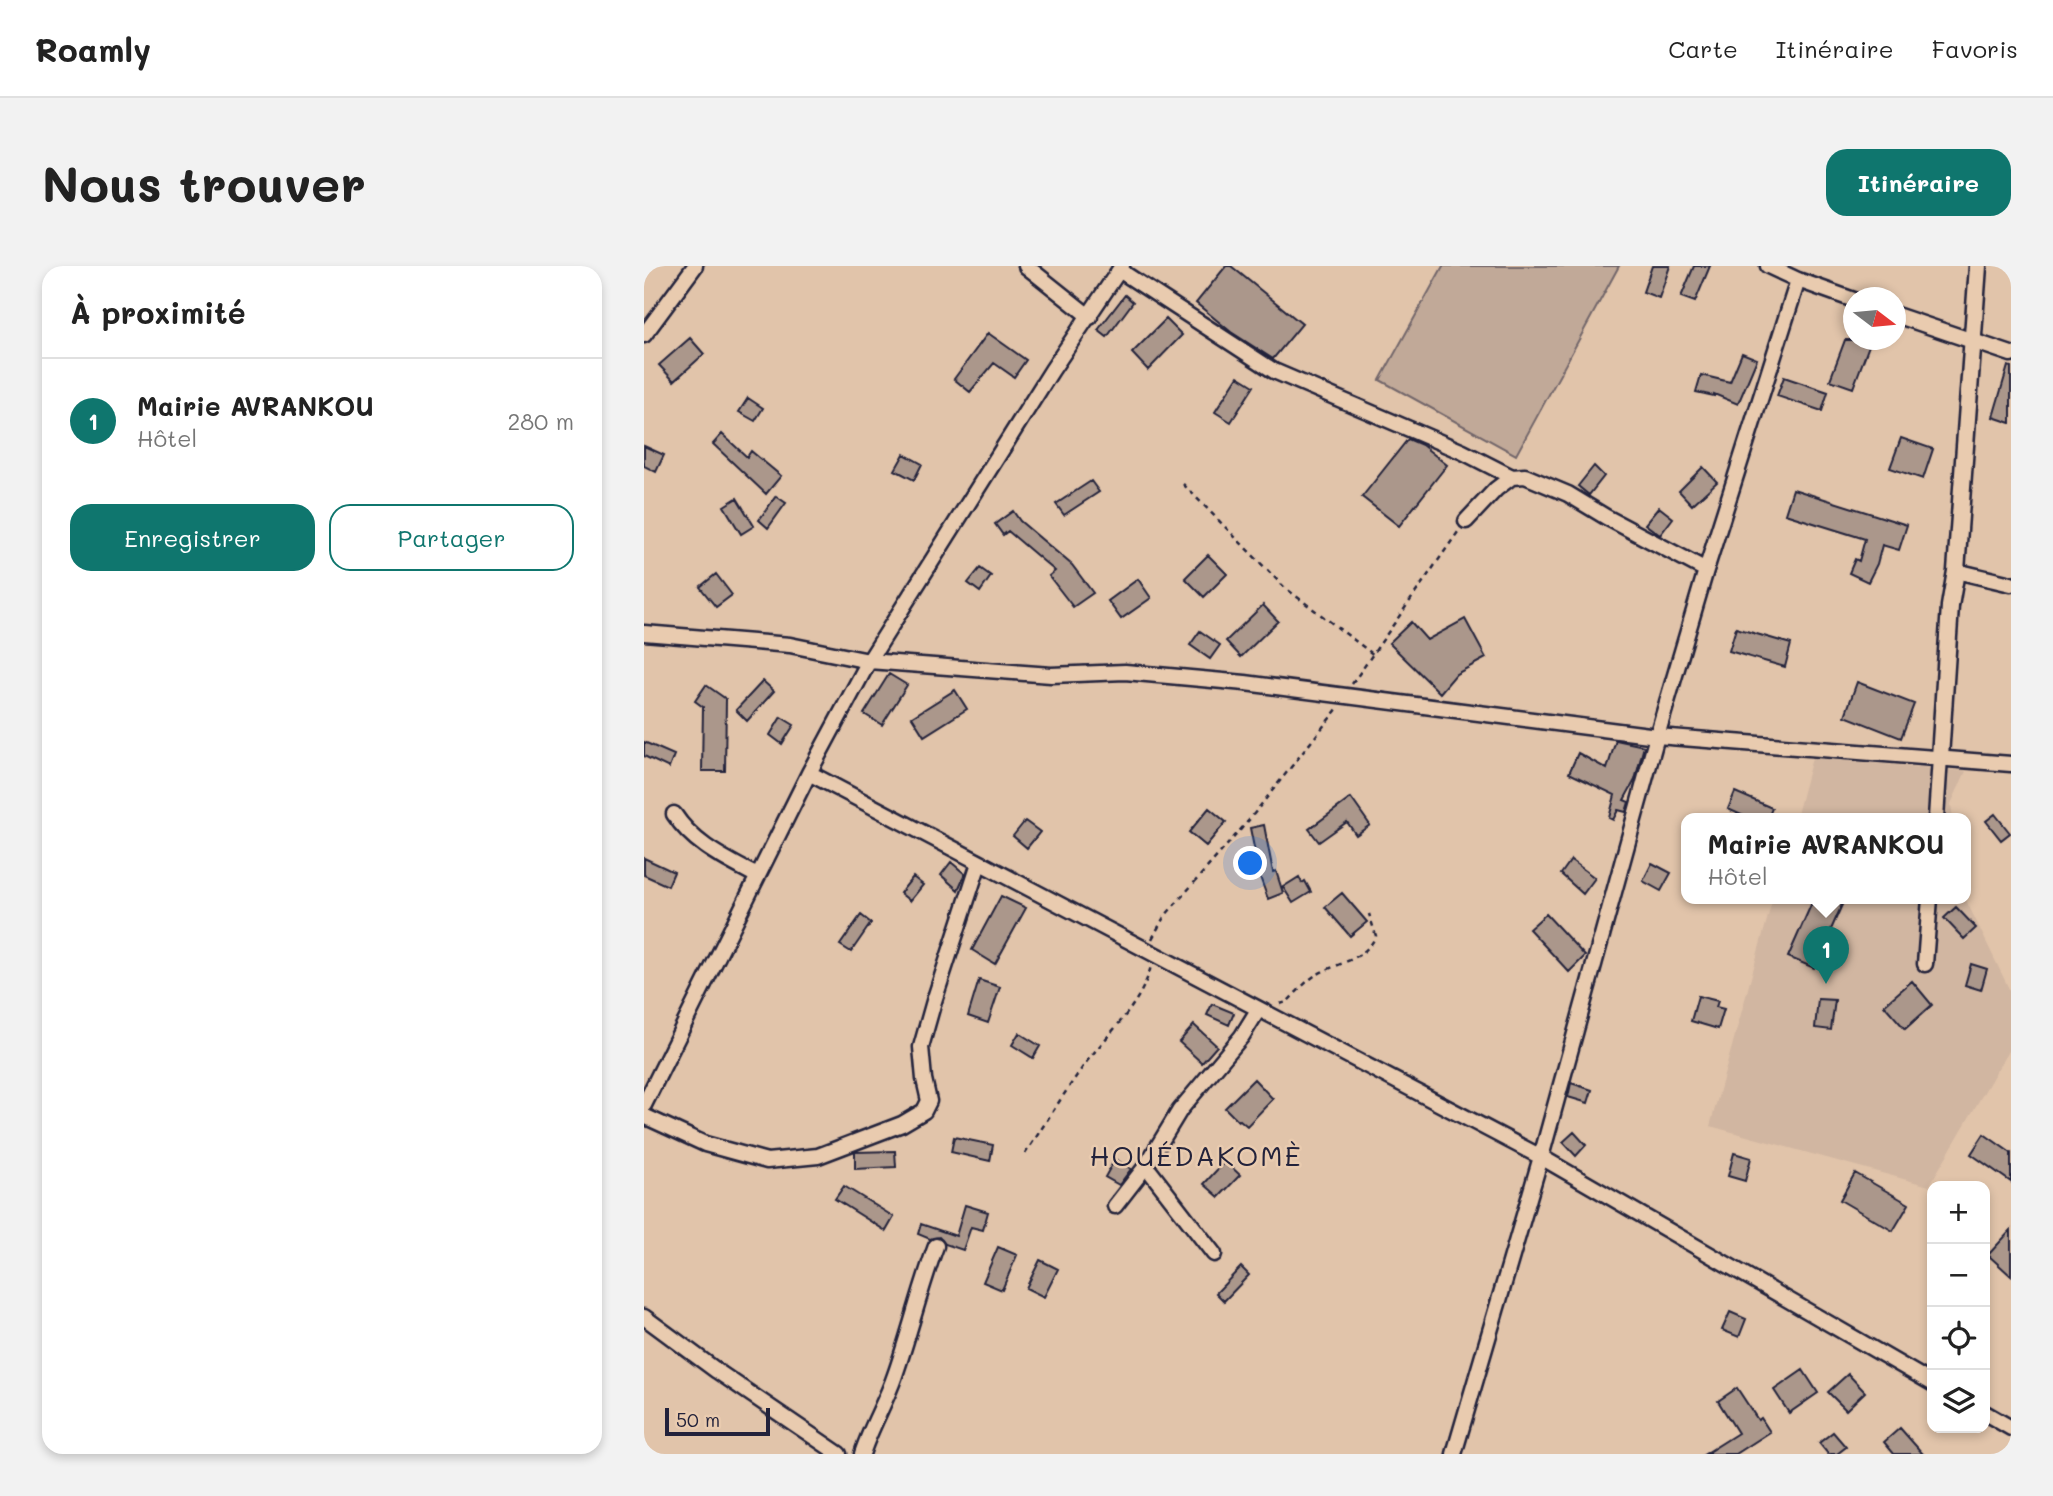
<!DOCTYPE html>
<html lang="fr">
<meta charset="utf-8">
<style>
body{margin:0;font-family:Mali,sans-serif;background:#f2f2f2;color:#222}
.controls{position:absolute;right:21px;bottom:21px;display:grid;overflow:hidden;border-radius:14px;box-shadow:0 4px 10px #0003}
.controls button{width:63px;height:63px;display:grid;place-items:center;padding:0;border:0;border-bottom:2px solid #e0e0e0;background:#fff;color:#222;font:35px sans-serif}
.compass{position:absolute;left:1199px;top:21px;width:63px;height:63px;border-radius:50%;background:#fff;box-shadow:0 4px 10px #0003;rotate:106deg}
.scale{position:absolute;left:21px;bottom:18px;width:105px;box-sizing:border-box;padding-left:7px;border:4px solid #22223b;border-top:0;font-size:19px;line-height:24px;white-space:nowrap;color:#22223b;-webkit-text-stroke:5px #e9cbaf;paint-order:stroke}
.you{position:absolute;left:607px;top:598px;width:24px;height:24px;margin:-18px;border:5px solid #fff;border-radius:50%;background:#1a73e8;box-shadow:0 0 0 10px #1a73e833}
.badge{display:grid;place-items:center;width:46px;height:46px;border-radius:50%;background:#0f766e;color:#fff;font-size:23px;font-weight:700}
.pin{position:absolute;translate:-50% -58px;filter:drop-shadow(0 2px 4px #0008)}
.pin::after{content:'';position:absolute;top:37px;width:24px;height:21px;background:inherit;clip-path:polygon(0 0,100% 0,50% 100%)}
.popup{position:absolute;left:1037px;top:547px;width:290px;height:91px;box-sizing:border-box;display:grid;place-content:center;border-radius:14px;background:#fff;filter:drop-shadow(0 2px 5px #0005);font-size:23px;white-space:nowrap;color:#767676}
.popup b{font-size:26px;color:#222}
.popup::after{content:'';position:absolute;left:50%;top:100%;margin-left:-14px;border:14px solid transparent;border-top-color:#fff}
.list{margin:0;padding:0;list-style:none}
h2{display:flex;justify-content:space-between;align-items:center;height:91px;margin:0;padding:0 28px;font-size:30px}
h2 small{font-size:23px;font-weight:400;color:#767676}
.list li{display:grid;grid-template-columns:46px 1fr auto;gap:21px;align-items:center;box-sizing:border-box;height:126px;padding:0 28px;border-top:2px solid #e0e0e0}
.list b{display:block;font-size:26px;white-space:nowrap}
.list p{margin:0;font-size:23px;white-space:nowrap;color:#767676}
.list em{font-size:23px;font-style:normal;color:#767676}
.actions{display:flex;gap:14px;padding:21px 28px}
.actions a{flex:1;padding:16px 0;border:2px solid #0f766e;border-radius:21px;text-align:center;font-size:24px;color:#0f766e}
.actions .main{background:#0f766e;color:#fff}
.icon{flex:none;width:38px;height:38px;fill:none;stroke:currentColor;stroke-width:2;stroke-linecap:round;stroke-linejoin:round}
.map{position:relative;flex:none;width:1367px;height:1188px;overflow:hidden;border-radius:21px}
header{display:flex;align-items:center;gap:42px;box-sizing:border-box;height:98px;padding:0 35px;background:#fff;border-bottom:2px solid #e0e0e0}
header strong{font-size:33px}
nav{display:flex;gap:38px;margin-inline-start:auto;font-size:24px}
.intro{display:flex;align-items:center;justify-content:space-between;box-sizing:border-box;height:168px;padding:0 42px}
h1{margin:0;font-size:49px}
.button{padding:18px 32px;border-radius:21px;background:#0f766e;color:#fff;font-size:24px;font-weight:700}
main{display:flex;gap:42px;padding:0 42px}
aside{flex:1;background:#fff;border-radius:21px;box-shadow:0 4px 10px #0003}
.map>svg:first-child{display:block}
</style>
<header>
<strong>Roamly</strong>
<nav><a>Carte</a><a>Itinéraire</a><a>Favoris</a></nav>
</header>
<div class="intro"><h1>Nous trouver</h1><a class="button">Itinéraire</a></div>
<main>
<aside>
<h2>À proximité<small></small></h2>
<ul class="list">
<li><span class="badge">1</span><div><b>Mairie AVRANKOU</b><p>Hôtel</p></div><em>280 m</em></li>
</ul>
<div class="actions"><a class="main">Enregistrer</a><a>Partager</a></div>
</aside>
<div class="map">
<svg width="1367" height="1188" viewBox="0 0 1367 1188">
<rect width="100%" height="100%" fill="#e1c4aa"/>
<filter id="ink" filterUnits="userSpaceOnUse"><feTurbulence type="fractalNoise" baseFrequency=".0143" numOctaves="2"/><feDisplacementMap in="SourceGraphic" scale="14" xChannelSelector="R" yChannelSelector="G"/><feConvolveMatrix kernelMatrix="1 2 1 2 8 2 1 2 1" color-interpolation-filters="sRGB"/></filter>
<g filter="url(#ink)">
<!-- built -->
<path fill="#d1b6a1" d="M1168,492L1322,505L1307,538L1309,552H1152Z
M1129,632H1321L1367,727V780L1285,920L1066,860Z"/>
<!-- green -->
<path fill="#c1a998" stroke="#72666a" stroke-width="2" d="M799,0H975L872,189L736,114Z"/>
<!-- building -->
<path fill="#ab978b" stroke="#22223b" stroke-width="2" d="M582,0H587L658,58L629,93L587,66L552,37Z
M1008,0H1026L1015,32L999,26Z
M1050,0H1066L1051,36L1037,31Z
M481,29L489,36L463,71L454,64Z
M522,53L538,69L504,104L488,87Z
M344,67L382,94L370,111L350,97L326,126L310,113Z
M46,72L60,88L30,115L15,99Z
M1201,74H1227L1209,122L1186,114Z
M1098,87L1113,93L1094,138L1070,128V130L1052,126L1057,109L1086,116Z
M1364,100L1367,101V157L1349,151Z
M594,110L610,120L587,156L571,146Z
M1140,111L1184,126L1178,145L1133,130Z
M104,132L119,142L111,155L95,146Z
M78,168L103,191L107,185L137,210L122,228L69,178Z
M1257,172L1289,183L1279,213L1246,202Z
M764,173L778,179L803,199L755,260L718,231Z
M0,180L20,189L12,206L0,200Z
M260,188L278,198L270,214L251,204Z
M950,200L960,210L945,229L934,220Z
M1059,201L1073,216L1048,239L1035,225Z
M447,215L455,226L420,249L412,238Z
M1149,223L1263,259L1255,284L1238,279L1233,298L1224,316L1205,307L1211,293L1215,295L1221,273L1141,248Z
M132,230L142,237L124,262L115,254Z
M93,232L110,260L97,268L80,240Z
M1015,241L1029,252L1016,269L1001,258Z
M369,245L376,255L428,299L449,327L429,341L405,310L411,305L364,265L359,269L351,258Z
M564,289L583,308L560,331L541,312Z
M336,302L347,310L336,326L324,317Z
M72,308L88,329L72,341L56,321Z
M494,313L507,332L477,353L464,335Z
M619,339L634,355L597,391L582,375Z
M821,353L842,392L812,408L796,427L745,377L767,356L783,374Z
M1092,362L1147,378L1141,401L1085,385Z
M556,365L576,379L566,393L546,379Z
M245,408L263,419L238,459L220,448Z
M119,415L130,425L103,455L92,444Z
M1213,416L1270,438L1257,472L1201,450Z
M62,419L82,433L81,505H58L59,441L51,435Z
M311,424L323,443L280,470L268,451Z
M137,451L150,459L138,478L126,469Z
M972,474L1000,480L991,514L980,534L985,536L982,546L974,544L969,554L965,552L971,529L925,507L934,487L963,503Z
M0,476L30,489L25,502L0,490Z
M1091,526L1128,542L1124,552H1104L1084,543Z
M707,532L726,559L712,569L703,556L675,576L665,563Z
M565,542L582,556L562,580L545,566Z
M1351,548L1366,567L1357,574L1342,555Z
M381,555L396,566L383,582L369,570Z
M620,559L629,606L632,605L639,627L624,633L616,611L606,562Z
M0,592L30,606L24,620L0,609Z
M927,594L951,612L939,628L917,608Z
M307,596L321,608L314,624L297,609Z
M1008,597L1027,607L1017,625L999,615Z
M269,611L279,619L266,635L256,627Z
M655,611L658,617L661,615L667,626L649,637L639,621Z
M698,627L723,656L706,670L681,641Z
M357,630L382,642L351,698L328,684Z
M1170,632H1201L1170,702L1144,691Z
M1312,641L1332,662L1320,673L1300,652Z
M902,648L941,690L925,706L885,663Z
M217,649L227,657L207,686L196,679Z
M1327,698L1343,703L1337,724L1321,719Z
M335,714L356,721L344,757L324,750Z
M1268,715L1288,739L1261,763L1240,739Z
M1054,730L1074,735L1072,741L1080,743L1074,763L1047,755Z
M1174,733L1191,734L1187,764L1171,762Z
M568,738L590,747L585,759L563,749Z
M550,759L573,780L558,797L535,776Z
M375,767L396,780L389,792L368,779Z
M610,813L629,833L603,860L596,854L594,855L581,842Z
M927,817L948,824L944,837L924,831Z
M930,866L942,879L932,890L919,876Z
M1340,868L1367,887V916L1327,888Z
M310,871L349,879L346,895L307,886Z
M251,885L252,901L211,903V886Z
M1090,887L1107,892L1101,915L1084,910Z
M471,893L487,903L475,919L461,911Z
M581,895L596,909L575,931L560,918Z
M1211,907L1265,938L1249,965L1196,934Z
M200,920L250,951L242,965L191,933Z
M321,939L344,946L339,964L327,961L319,984L301,978L295,971L286,973L274,968L277,958L312,970Z
M1367,964V1010L1344,989Z
M354,981L373,989L358,1024L339,1016Z
M396,994L414,1003L400,1031L382,1022Z
M597,1001L605,1009L580,1035L572,1027Z
M1086,1046L1102,1053L1095,1071L1078,1064Z
M1159,1104L1174,1127L1145,1147L1130,1124Z
M1204,1108L1221,1126L1202,1144L1184,1126Z
M1093,1122L1114,1154L1117,1152L1126,1166L1092,1188H1061L1094,1167L1074,1135Z
M1256,1162L1279,1188H1250L1240,1176Z
M1189,1166L1202,1181L1193,1188H1184L1175,1177Z"/>
<g fill="none" stroke-linecap="round" stroke-linejoin="round">
<defs>
<path id="minor" d="M382,0L446,51
M1124,0L1154,14L1210,34
M475,4L630,105L819,186L868,211
M1252,49L1367,88
M0,69L51,0
M822,255L852,223L868,211L881,210L924,228L962,251L1062,304
M1312,305L1367,318
M0,367L146,379L225,395L407,409L481,406L601,417L1013,470L1367,498
M165,507L897,891L1288,1117
M30,548C50,579 82,593 113,610
M1292,552L1296,491
M1281,698L1286,632
M0,839L165,507L225,395L408,104L478,0
M0,850L61,878L123,895L174,890L258,858L280,845L285,835L280,813L277,781L290,735L335,597
M502,900L570,988
M471,940L502,900L536,844L598,770L614,744
M0,1051L73,1105L195,1188
M1341,1147L1367,1162
M218,1188C227,1160 242,1136 251,1109C266,1066 276,1023 292,980
M810,1188L897,891L1013,470L1062,304L1154,14"/>
<path id="tertiary" d="M1296,491L1306,340L1312,305L1334,0"/>
</defs>
<!-- minor casing -->
<use href="#minor" stroke="#22223b" stroke-width="19"/>
<!-- tertiary casing -->
<use href="#tertiary" stroke="#22223b" stroke-width="21"/>
<!-- path -->
<path stroke="#22223b" stroke-width="2.5" stroke-dasharray="5 5" stroke-linecap="butt" d="M539,218L640,321L730,389
M708,418L814,266
M508,673L520,651L605,554L694,442
M636,738L643,736C652,727 661,716 672,709C693,697 721,694 732,670L725,648
M381,888C401,858 420,827 441,798C465,766 497,740 507,700"/>
<!-- minor -->
<use href="#minor" stroke="#e9cbaf" stroke-width="14"/>
<!-- tertiary -->
<use href="#tertiary" stroke="#e9cbaf" stroke-width="16"/>
</g>
</g>
<g text-anchor="middle" stroke-width="5" stroke-linejoin="round" paint-order="stroke">
<!-- quarter labels -->
<g font-size="28" letter-spacing="2" fill="#22223b" stroke="#e9cbaf">
<text x="552" y="900">HOUÉDAKOMÈ</text>
</g>
</g>
</svg>
<div class="controls">
<button>+</button>
<button>−</button>
<button><svg class="icon" aria-label="locate" viewBox="0 0 24 24"><circle cx="12" cy="12" r="6"/><path d="M12 2v4M12 18v4M2 12h4M18 12h4"/></svg></button>
<button><svg class="icon" aria-label="layers" viewBox="0 0 24 24"><path d="M12 4l9 5-9 5-9-5zM3 14l9 5 9-5"/></svg></button>
</div>
<svg class="compass" viewBox="-18 -18 36 36"><path d="M0-13l5 13h-10z" fill="#e53935"/><path d="M0 13l5-13h-10z" fill="#767676"/></svg>
<div class="scale">50 m</div>
<div class="you"></div>
<div class="pin badge" style="left:1182px;top:718px">1</div>
<div class="popup"><b>Mairie AVRANKOU</b>Hôtel</div>
</div>
</main>
